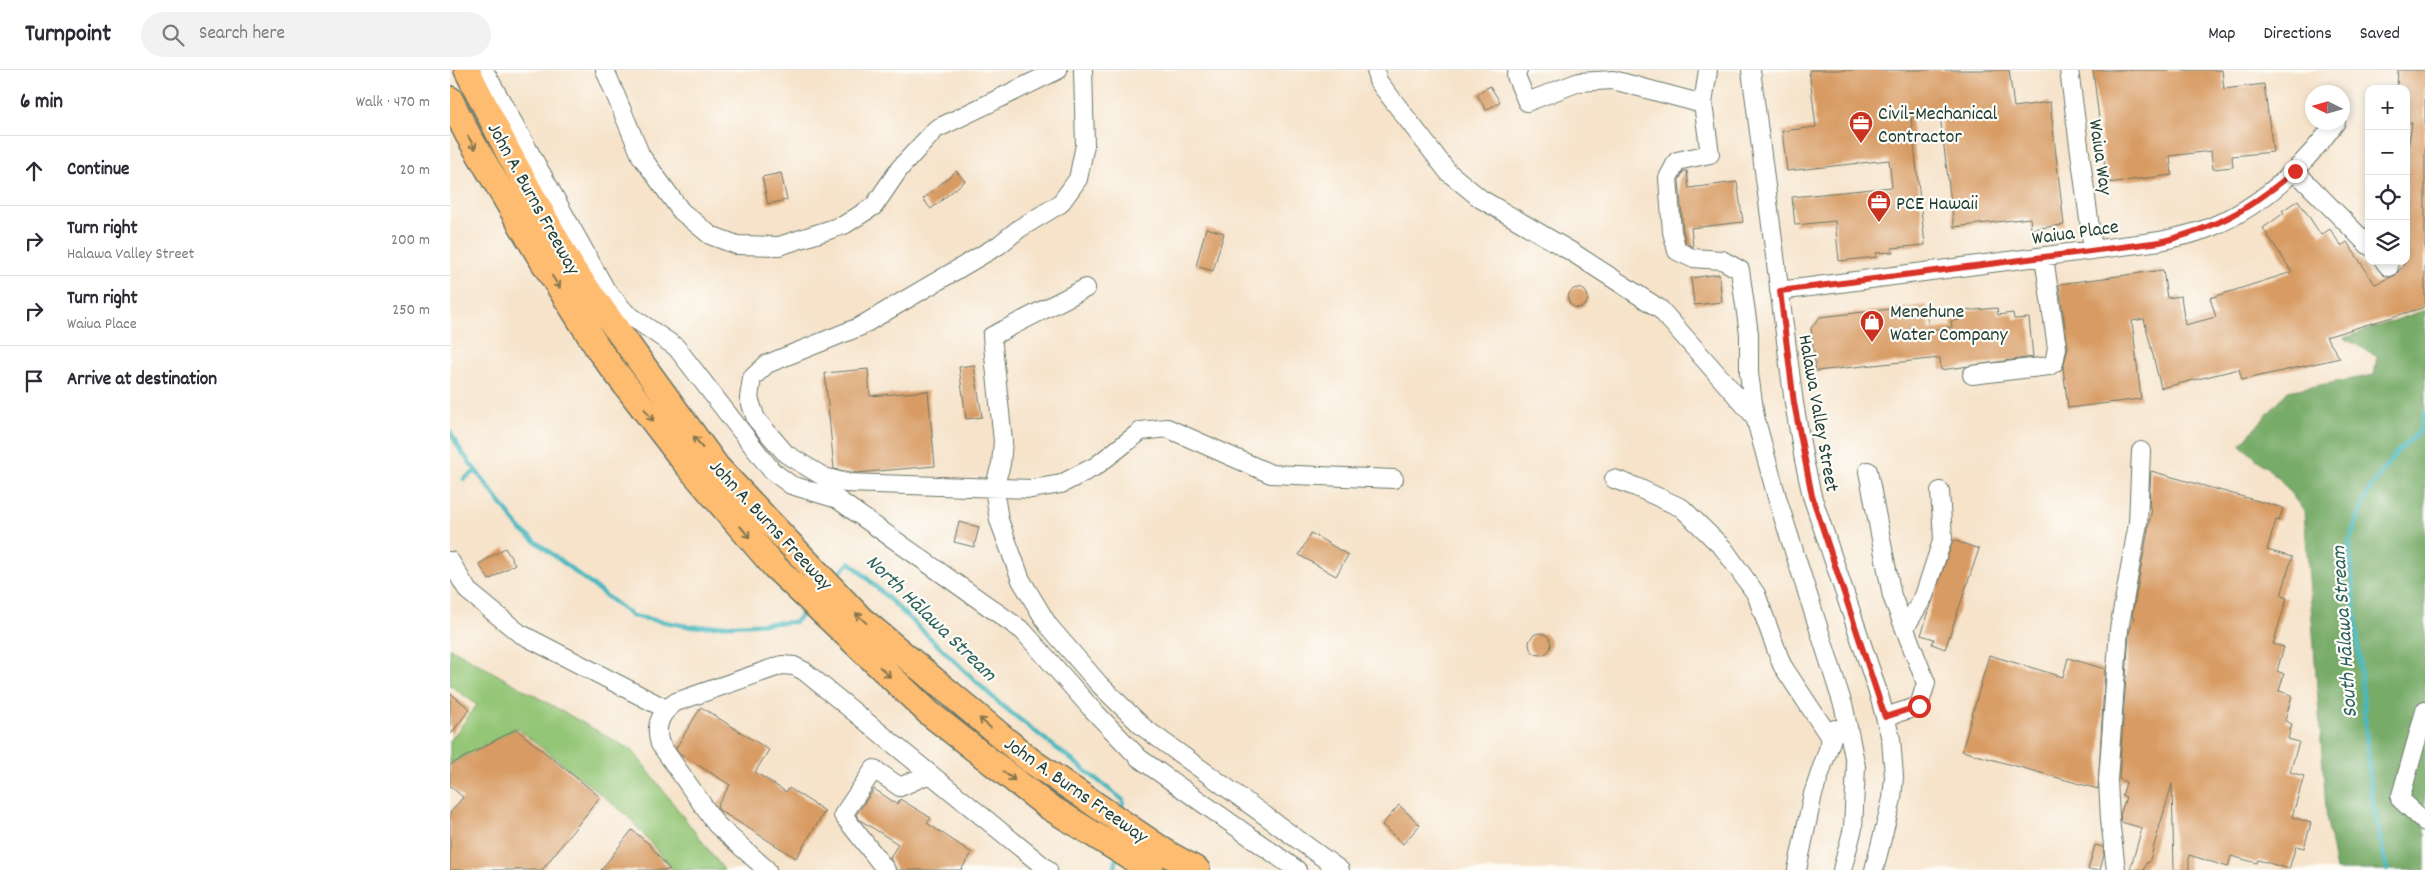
<!DOCTYPE html>
<meta charset="utf-8">
<style>
body{margin:0;font-family:Dekko,sans-serif;background:#f2f2f3;color:#2b2b33}
.controls{position:absolute;right:15px;top:15px;display:grid;overflow:hidden;border-radius:10px;box-shadow:0 2px 8px #0003}
.controls button{width:45px;height:45px;display:grid;place-items:center;padding:0;border:0;border-bottom:1px solid #e1e1e2;background:#fff;color:#2b2b33;font:25px sans-serif}
.compass{position:absolute;left:1855px;top:15px;width:45px;height:45px;border-radius:50%;background:#fff;box-shadow:0 2px 8px #0003;rotate:275deg}
.stop{position:absolute;width:15px;height:15px;margin:-11px;border:4px solid #d93025;border-radius:50%;background:#fff}
.stop.end{background:#d93025;border-color:#fff;box-shadow:0 1px 5px #0008}
.list{margin:0;padding:0;list-style:none}
h2{display:flex;justify-content:space-between;align-items:center;height:65px;margin:0;padding:0 20px;font-size:21px}
h2 small{font-size:16px;font-weight:400;color:#7c7c81}
.list li{display:grid;grid-template-columns:32px 1fr auto;gap:15px;align-items:center;box-sizing:border-box;height:70px;padding:0 20px;border-top:1px solid #e1e1e2}
.list b{display:block;font-size:19px;white-space:nowrap}
.list p{margin:0;font-size:16px;white-space:nowrap;color:#7c7c81}
.list em{font-size:16px;font-style:normal;color:#7c7c81}
.icon{flex:none;width:28px;height:28px;fill:none;stroke:currentColor;stroke-width:2;stroke-linecap:round;stroke-linejoin:round}
.map{position:relative;flex:none;width:1975px;height:800px;overflow:hidden}
header{display:flex;align-items:center;gap:30px;box-sizing:border-box;height:70px;padding:0 25px;background:#fff;border-bottom:1px solid #e1e1e2}
header strong{font-size:24px}
nav{display:flex;gap:28px;margin-inline-start:auto;font-size:18px}
.search{width:350px;height:45px;background:#f2f2f3;display:flex;align-items:center;gap:12px;box-sizing:border-box;padding:0 18px;border-radius:28px;color:#7c7c81;font-size:19px}
main{display:flex}
aside{flex:1;background:#fff}
.map>svg:first-child{display:block}
</style>
<header>
<strong>Turnpoint</strong>
<div class="search"><svg class="icon" aria-label="search" viewBox="0 0 24 24"><circle cx="10" cy="10" r="6"/><path d="M15 15l6 6"/></svg>Search here</div>
<nav><a>Map</a><a>Directions</a><a>Saved</a></nav>
</header>
<main>
<aside>
<h2>6 min<small>Walk · 470 m</small></h2>
<ul class="list">
<li><svg class="icon" aria-label="ahead" viewBox="0 0 24 24"><path d="M12 20V5M6 11l6-6 6 6"/></svg><div><b>Continue</b></div><em>20 m</em></li>
<li><svg class="icon" aria-label="right" viewBox="0 0 24 24"><path d="M7 20v-9h11M14 6l5 5-5 5"/></svg><div><b>Turn right</b><p>Halawa Valley Street</p></div><em>200 m</em></li>
<li><svg class="icon" aria-label="right" viewBox="0 0 24 24"><path d="M7 20v-9h11M14 6l5 5-5 5"/></svg><div><b>Turn right</b><p>Waiua Place</p></div><em>250 m</em></li>
<li><svg class="icon" aria-label="arrive" viewBox="0 0 24 24"><path d="M6 21V4h12l-3 4 3 4H6"/></svg><div><b>Arrive at destination</b></div></li>
</ul>
</aside>
<div class="map">
<svg width="1975" height="800" viewBox="0 0 1975 800">
<rect width="100%" height="100%" fill="#fdfcf7"/>
<filter id="ink" filterUnits="userSpaceOnUse"><feTurbulence type="fractalNoise" baseFrequency=".02" numOctaves="2"/><feDisplacementMap in="SourceGraphic" scale="10" xChannelSelector="R" yChannelSelector="G"/><feConvolveMatrix kernelMatrix="1 2 1 2 8 2 1 2 1" color-interpolation-filters="sRGB"/></filter>
<filter id="wash" filterUnits="userSpaceOnUse"><feTurbulence type="fractalNoise" baseFrequency=".0096" numOctaves="4" result="noise"/><feDisplacementMap in="SourceGraphic" scale="20" xChannelSelector="R" yChannelSelector="G"/><feGaussianBlur stdDeviation="1.12" result="paint"/><feColorMatrix in="noise" values="0 0 0 0 0 0 0 0 0 0 0 0 0 0 0 0 0 1.4 0 .05"/><feComposite in="paint" operator="in"/></filter>
<g filter="url(#wash)">
<rect width="100%" height="100%" fill="#f6e3ca"/>
<!-- green -->
<path fill="#94c677" stroke="#5a8256" d="M0,578L183,681L274,800H223L178,746L67,658L0,694V671L27,635L0,615Z"/>
<!-- forest -->
<path fill="#77ab68" stroke="#4b744e" d="M1975,240V800H1886L1877,752L1854,441L1829,408L1790,375L1838,321L1924,305L1927,286L1894,268Z"/>
<g fill="none" stroke-linecap="round" stroke-linejoin="round">
<!-- stream -->
<path stroke="#48b8bf" stroke-width="4.5" d="M0,362L11,381L71,460L182,546L243,557L345,552L357,539
M14,409L26,401
M384,509L400,492L550,634L673,730L672,743
M665,800L666,788
M1937,800L1922,729L1899,473L1918,422L1946,383L1970,361L1975,343"/>
</g>
<g id="blocks">
<!-- building -->
<path fill="#d89b63" d="M1359,0H1559L1564,37L1600,32L1614,155L1581,159L1580,148L1504,157L1490,45L1461,48L1475,175L1442,178L1443,182L1426,183L1427,187L1389,191L1385,151L1345,155L1342,127L1442,117L1439,90L1337,101L1332,61L1366,57Z
M1643,0H1772L1774,19L1814,14L1823,82L1782,86L1783,97L1763,99L1761,81L1720,86L1722,105L1657,113Z
M1948,0H1975V234L1972,238L1876,267L1890,288L1792,310L1789,299L1711,318L1694,249L1682,251L1691,329L1618,338L1613,298L1618,277L1609,214L1713,200L1717,228L1731,226L1735,255L1766,247L1760,228L1842,202L1813,158L1834,143L1832,141L1848,130L1871,165L1880,159L1891,176L1897,172L1925,214L1946,205L1956,191V91L1962,53H1956V19H1947Z
M1040,16L1050,32L1036,40L1027,24Z
M506,101L515,111L481,139L473,129Z
M1234,101H1237L1239,118L1287,112L1293,152L1241,158L1243,177L1236,173L1233,160L1229,110Z
M331,103L337,130L318,134L312,107Z
M756,158L774,163L763,201L746,196Z
M1269,204L1272,232L1244,235L1241,208Z
M1118 228a10 10 0 1 1 20 0a10 10 0 1 1-20 0Z
M1476,235L1479,260L1502,257L1501,251L1514,249L1513,241L1547,238L1548,245L1563,243L1564,249L1579,248L1583,287L1491,300L1490,288L1366,301L1361,258L1370,247Z
M524,295L532,347L516,349L509,297Z
M418,299L420,326L478,321L485,396L406,403L384,399L375,303Z
M1701,401L1833,438L1829,451L1826,450L1817,480L1842,487L1831,526L1837,528L1823,574L1834,577L1827,601L1834,604L1829,621L1842,625L1835,651L1842,654L1838,669L1849,672L1840,702L1854,706L1842,747L1861,753L1854,778L1846,776L1839,799L1808,790L1807,793L1781,786L1778,797L1739,785V800H1724L1722,714L1699,793L1697,792L1694,800H1680L1692,758L1671,752L1670,745L1676,727L1672,726L1676,712L1669,709L1679,563L1684,547H1682L1702,438L1699,437Z
M509,452L529,457L524,477L504,472Z
M861,463L898,485L886,506L849,485Z
M1503,470L1529,479L1495,579L1482,574L1484,569L1471,565Z
M55,478L65,494L39,510L29,494Z
M1079 574a11 11 0 1 1 22 0a11 11 0 1 1-22 0Z
M1539,585L1613,607L1618,588L1655,599L1648,719L1512,681Z
M0,623L20,639L0,665Z
M251,637L319,680L305,702L336,722L339,718L375,741L346,788L269,740L267,736L280,715L229,683L226,678Z
M66,659L150,727L92,800H0V743L13,727L0,716V695Z
M424,719L447,734L450,729L481,748L477,753L522,783L511,800H446L440,788L448,774L410,750L406,745Z
M949,735L970,755L953,774L932,755Z
M182,760L199,774L220,800H151Z
M1645,775L1653,777L1654,785L1650,800H1638Z"/>
</g>
</g>
<g filter="url(#ink)">
<use href="#blocks" fill-opacity="0" stroke="#6a7768" stroke-width="1"/>
<g fill="none" stroke-linecap="round" stroke-linejoin="round">
<defs>
<path id="minor" d="M34,0L156,220L176,243L226,277L322,401L341,415L387,429L573,561L640,637L689,688L847,800
M155,0L191,86L231,141L260,165L287,175L329,176L394,155L424,136L450,98L486,59L608,0
M633,0L635,75L628,109L610,134L570,158L549,175L409,257L317,294L302,308L299,328L306,349L336,384L374,407L396,413L582,419L611,414L646,396L691,361L717,358L821,404L944,409
M926,0L928,11L998,102L1031,129L1122,182L1210,239L1305,347
M1068,0L1066,6L1077,32L1129,12L1163,10L1253,34
M1258,0L1253,34L1260,84L1227,91L1218,108L1222,162L1227,181L1242,188L1272,190L1290,200L1299,264V303L1305,347L1328,431L1394,638L1406,697L1403,758L1392,800
M1301,0L1344,333L1354,390L1362,426L1429,625L1441,669L1444,707L1442,729L1424,800
M1619,0L1643,180
M1845,101L1919,176
M1934,191L1939,197
M636,218L542,266L553,371L551,394L544,418L549,450L571,510L598,555L649,614L693,657L890,800
M1329,221L1710,171C1727,167 1745,164 1761,157C1812,136 1854,96 1886,52
M1522,305L1599,296L1604,293L1607,278L1594,187
M1418,401L1442,526L1476,613L1469,636L1435,647
M1164,409L1186,417L1232,438L1274,479L1306,524L1332,595L1381,669
M0,491L18,521L69,563L216,639
M1455,558L1474,526L1493,468L1490,421
M1975,641L1950,729L1975,752
M317,800L266,754L210,674C204,655 211,642 226,632L332,595L344,596L354,601L598,800
M436,800L393,745L424,699L450,717L479,704
M1347,800L1363,724L1385,659
M1666,800L1660,749L1658,710L1669,559L1688,453L1691,381"/>
<path id="highway" d="M17,0L57,80L122,198L267,397L410,548L581,691L720,785L747,800
M0,29L18,65L87,182L151,283L233,390L324,496L479,643L596,735L701,800"/>
</defs>
<!-- minor casing -->
<use href="#minor" stroke="#6a7768" stroke-width="20"/>
<!-- highway casing -->
<use href="#highway" stroke="#6a7768" stroke-width="28"/>
<!-- minor -->
<use href="#minor" stroke="#fff" stroke-width="18"/>
<!-- highway -->
<use href="#highway" stroke="#febc70" stroke-width="25"/>
</g>
<!-- one-way arrows -->
<defs><path id="oneway-shaft" d="M-6 0H5M1.5-3L5.5 0L1.5 3" fill="none" stroke-width="1.6" stroke-linecap="round" stroke-linejoin="round" transform="scale(1.25)"/></defs>
<g stroke="#83764f">
<use href="#oneway-shaft" transform="translate(22 73) rotate(59)"/>
<use href="#oneway-shaft" transform="translate(106 212) rotate(57)"/>
<use href="#oneway-shaft" transform="translate(199 345) rotate(53)"/>
<use href="#oneway-shaft" transform="translate(248 372) rotate(-126)"/>
<use href="#oneway-shaft" transform="translate(295 462) rotate(50)"/>
<use href="#oneway-shaft" transform="translate(411 548) rotate(-137)"/>
<use href="#oneway-shaft" transform="translate(435 602) rotate(43)"/>
<use href="#oneway-shaft" transform="translate(535 653) rotate(-140)"/>
<use href="#oneway-shaft" transform="translate(559 706) rotate(38)"/>
</g>
</g>
<g fill="none" stroke-linecap="round" stroke-linejoin="round" filter="url(#ink)">
<!-- route -->
<path stroke="#d93025" stroke-width="6" d="M1469,636L1435,647L1362,426L1344,333L1330,221L1710,172C1769,157 1798,140 1845,101"/>
</g>
<!-- icons -->
<defs>
<symbol id="office-pin" viewBox="-11 -11 22 30"><path d="M0 17L-7.5 6A9.5 9.5 0 1 1 7.5 6Z" fill="#c8321e" stroke="#fdfcf7"/><path d="M-6-3h4V-5.5h4V-3h4V5H-6ZM-1-4.5V-3h2v-1.5ZM-6 0V1H6V0Z" fill="#fff"/></symbol>
<symbol id="shop-pin" viewBox="-11 -11 22 30"><path d="M0 17L-7.5 6A9.5 9.5 0 1 1 7.5 6Z" fill="#c8321e" stroke="#fdfcf7"/><path d="M-5-2.5h2.3a2.7 3.5 0 0 1 5.4 0H5L5.5 6h-11ZM-1.5-2.5h3a1.5 2.3 0 0 0-3 0Z" fill="#fff"/></symbol>
</defs>
<g fill-rule="evenodd">
<use href="#office-pin" x="1397" y="39" width="28" height="38"/>
<use href="#office-pin" x="1415" y="118" width="28" height="38"/>
<use href="#shop-pin" x="1408" y="238" width="28" height="38"/>
</g>
<g text-anchor="middle" stroke-width="4.5" stroke-linejoin="round" paint-order="stroke">
<!-- poi labels -->
<g font-size="20" fill="#1f3d34" stroke="#fdfcf7" text-anchor="start">
<text x="1428" y="49">Civil-Mechanical<tspan x="1428" dy="23">Contractor</tspan></text>
<text x="1446" y="139">PCE Hawaii</text>
<text x="1440" y="247">Menehune<tspan x="1440" dy="23">Water Company</tspan></text>
</g>
<!-- street labels -->
<g font-size="20" fill="#1f3d34" stroke="#fdfcf7">
<text transform="translate(1652 87) rotate(82)" y="7">Waiua Way</text>
<text transform="translate(85 128) rotate(61)" y="7">John A. Burns Freeway</text>
<text transform="translate(1625 161) rotate(-8)" y="7">Waiua Place</text>
<text transform="translate(1370 343) rotate(80)" y="7">Halawa Valley Street</text>
<text transform="translate(322 454) rotate(47)" y="7">John A. Burns Freeway</text>
<text transform="translate(627 719) rotate(35)" y="7">John A. Burns Freeway</text>
</g>
<!-- water labels -->
<g font-size="21" font-style="italic" fill="#2b625e" stroke="#fdfcf7">
<text transform="translate(482 547) rotate(44)" y="7">North Hālawa Stream</text>
<text transform="translate(1893 562) rotate(-94)" y="7">South Hālawa Stream</text>
</g>
</g>
</svg>
<div class="controls">
<button>+</button>
<button>−</button>
<button><svg class="icon" aria-label="locate" viewBox="0 0 24 24"><circle cx="12" cy="12" r="6"/><path d="M12 2v4M12 18v4M2 12h4M18 12h4"/></svg></button>
<button><svg class="icon" aria-label="layers" viewBox="0 0 24 24"><path d="M12 4l9 5-9 5-9-5zM3 14l9 5 9-5"/></svg></button>
</div>
<svg class="compass" viewBox="-18 -18 36 36"><path d="M0-13l5 13h-10z" fill="#e53935"/><path d="M0 13l5-13h-10z" fill="#7c7c81"/></svg>
<div class="stop" style="left:1469px;top:636px"></div>
<div class="stop end" style="left:1845px;top:101px"></div>
</div>
</main>
